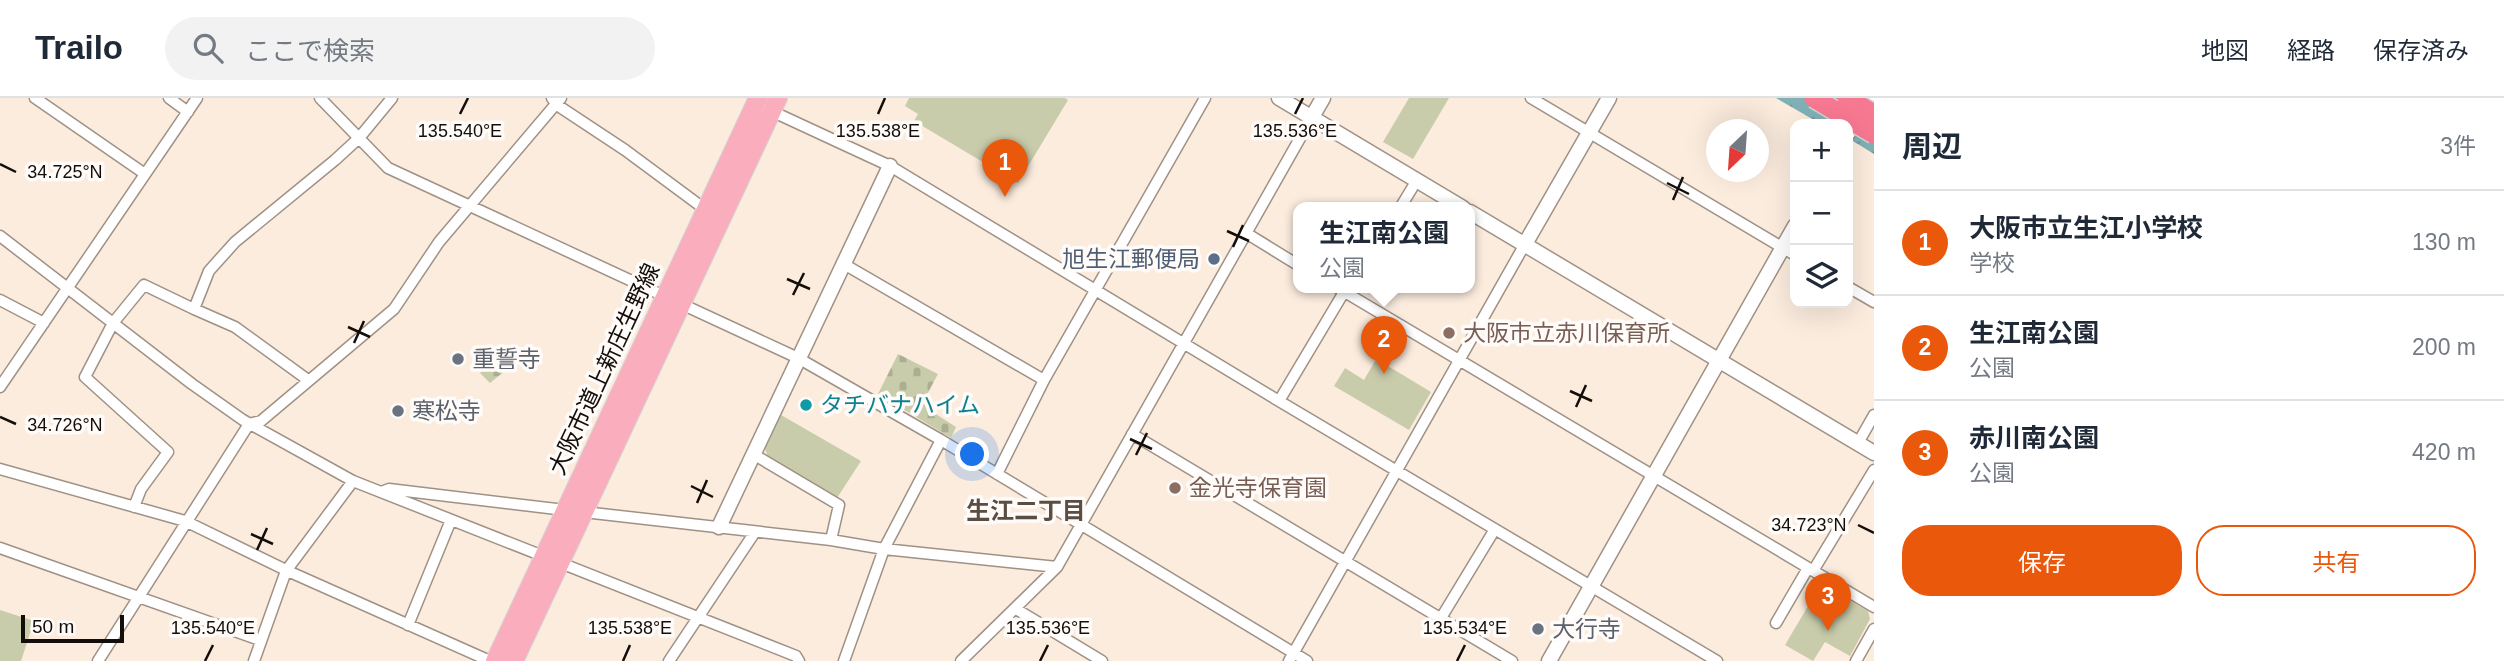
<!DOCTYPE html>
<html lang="ja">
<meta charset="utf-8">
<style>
body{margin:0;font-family:Helvetica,"Noto Sans JP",sans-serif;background:#f2f2f3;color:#1f2937}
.controls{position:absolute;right:21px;top:21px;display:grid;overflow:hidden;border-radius:14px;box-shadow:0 7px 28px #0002}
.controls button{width:63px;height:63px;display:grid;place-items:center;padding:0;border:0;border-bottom:2px solid #e0e1e3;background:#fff;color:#1f2937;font:35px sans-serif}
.compass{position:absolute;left:1706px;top:21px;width:63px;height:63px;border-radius:50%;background:#fff;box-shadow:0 7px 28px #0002;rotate:205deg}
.scale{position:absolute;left:21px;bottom:18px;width:103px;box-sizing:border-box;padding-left:7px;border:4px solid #130e0a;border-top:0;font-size:19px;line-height:24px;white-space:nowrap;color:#130e0a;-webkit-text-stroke:5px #fffbf9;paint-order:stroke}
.you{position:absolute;left:973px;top:357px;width:24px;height:24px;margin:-18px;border:5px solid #fff;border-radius:50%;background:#1a73e8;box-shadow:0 0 0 10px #1a73e833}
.badge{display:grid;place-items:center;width:46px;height:46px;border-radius:50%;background:#ea580c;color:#fff;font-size:23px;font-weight:700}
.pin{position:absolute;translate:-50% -58px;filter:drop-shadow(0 2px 4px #0008)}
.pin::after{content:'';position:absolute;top:37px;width:24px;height:21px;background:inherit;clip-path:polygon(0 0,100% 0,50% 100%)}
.popup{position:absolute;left:1293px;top:104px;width:182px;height:91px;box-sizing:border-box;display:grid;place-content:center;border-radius:14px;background:#fff;filter:drop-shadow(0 2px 5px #0005);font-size:23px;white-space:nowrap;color:#747a83}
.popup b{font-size:26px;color:#1f2937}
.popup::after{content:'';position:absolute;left:50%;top:100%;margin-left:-14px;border:14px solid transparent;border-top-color:#fff}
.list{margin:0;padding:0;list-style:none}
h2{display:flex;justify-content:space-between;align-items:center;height:91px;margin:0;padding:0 28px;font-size:30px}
h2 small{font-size:23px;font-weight:400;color:#747a83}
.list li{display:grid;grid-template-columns:46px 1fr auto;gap:21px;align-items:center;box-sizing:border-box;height:105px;padding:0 28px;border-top:2px solid #e0e1e3}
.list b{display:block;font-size:26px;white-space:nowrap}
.list p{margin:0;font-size:23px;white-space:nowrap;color:#747a83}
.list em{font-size:23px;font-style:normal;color:#747a83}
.actions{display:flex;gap:14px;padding:21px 28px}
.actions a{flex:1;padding:16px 0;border:2px solid #ea580c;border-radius:28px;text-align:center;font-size:24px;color:#ea580c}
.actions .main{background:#ea580c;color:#fff}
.icon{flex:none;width:38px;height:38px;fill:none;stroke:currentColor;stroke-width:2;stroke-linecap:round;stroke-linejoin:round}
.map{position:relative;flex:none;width:1874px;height:563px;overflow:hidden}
header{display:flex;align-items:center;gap:42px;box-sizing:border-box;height:98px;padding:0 35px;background:#fff;border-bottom:2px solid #e0e1e3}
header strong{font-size:33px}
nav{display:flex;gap:38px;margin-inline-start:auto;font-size:24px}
.search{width:490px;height:63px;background:#f2f2f3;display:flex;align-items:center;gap:18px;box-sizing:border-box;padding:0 24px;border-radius:38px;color:#747a83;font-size:26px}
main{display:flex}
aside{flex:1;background:#fff}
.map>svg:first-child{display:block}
</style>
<header>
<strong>Trailo</strong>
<div class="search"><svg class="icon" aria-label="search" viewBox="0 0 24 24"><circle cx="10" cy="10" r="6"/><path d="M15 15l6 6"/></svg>ここで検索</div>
<nav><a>地図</a><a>経路</a><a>保存済み</a></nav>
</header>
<main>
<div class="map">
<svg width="1874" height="563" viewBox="0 0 1874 563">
<defs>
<pattern id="cemetery-stones" width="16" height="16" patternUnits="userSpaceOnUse" patternTransform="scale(1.75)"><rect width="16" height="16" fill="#c9ccab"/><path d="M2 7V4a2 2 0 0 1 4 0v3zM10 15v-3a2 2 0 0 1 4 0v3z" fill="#acae92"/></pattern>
<pattern id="water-ripples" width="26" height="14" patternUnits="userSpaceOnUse" patternTransform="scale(1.75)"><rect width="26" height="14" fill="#80b0b5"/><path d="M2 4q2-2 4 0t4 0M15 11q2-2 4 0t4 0" fill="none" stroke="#6e969a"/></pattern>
</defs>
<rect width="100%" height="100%" fill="#fbecde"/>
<!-- green -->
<path fill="#c9ccab" d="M909,0H1065L1068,2L1018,85L914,23L918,16L905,8Z
M1409,0H1449L1413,61L1383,44Z
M1393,232L1405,239L1388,268L1431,294L1409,332L1334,288L1345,270L1364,282Z
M781,317L861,363L837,400L768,359L765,351Z
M1821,486L1868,513L1870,521L1850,558L1825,544L1813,563L1785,547Z
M0,512L34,523L21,563H0Z"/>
<!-- cemetery -->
<path fill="url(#cemetery-stones)" d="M499,255L512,267L490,285L480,275Z
M898,256L938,276L924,302L928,311L956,329L951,340L878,296Z"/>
<!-- water -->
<path fill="url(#water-ripples)" d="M1776,0H1871L1874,2V56L1848,40V26H1821Z"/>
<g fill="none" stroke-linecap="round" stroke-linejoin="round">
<defs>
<path id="minor" d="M35,0L145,76
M169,0L188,14
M320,0L388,70L798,260L941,342L1307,563
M552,0L557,7L625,52L706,112
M1531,0L1795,157
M767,11L890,68L1279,303L1717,563
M1400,110L1417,82
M1246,135L1298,167
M0,138L192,286L243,322L353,383L796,558L799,563
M842,165L1044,282
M1848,189L1874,204
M1338,190L1874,509
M0,202L44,225
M308,282L235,229L194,211L209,173L235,144L335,62L359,40L392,0
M0,289L197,0
M1279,303L1344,194
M1132,336L1512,563
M1858,345L1874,317
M753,356L839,407L831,442
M0,371L185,423L290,474L490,563
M997,376L1044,282L1205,0
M384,393L389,391L565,412
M134,409L141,391L168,354L85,279L113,225L144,187L194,211
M584,414L831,442L884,451L1057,469
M0,450L260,542
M1813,473L1874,372
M1016,511L1102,563
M1441,520L1495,431
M1776,525L1808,470
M408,527L451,422
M98,563L249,326L261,323L394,211L439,144L561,0
M254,563L286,473L353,383
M669,563L755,434
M844,563L884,451L941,342
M961,563L1057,469L1312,19
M1289,563L1525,146
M1856,563L1874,531"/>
<path id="tertiary" d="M1279,0L1463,110
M1312,19L1323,0
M1848,35L1868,0
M1470,114L1874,355
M1525,146L1609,0
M719,429L890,68
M1549,563L1795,128"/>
<path id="primary" d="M495,563L758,0
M514,563L778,0"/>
</defs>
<!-- minor casing -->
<use href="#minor" stroke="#9f9185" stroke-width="13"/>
<!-- tertiary casing -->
<use href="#tertiary" stroke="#9f9185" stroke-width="17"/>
<!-- primary casing -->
<use href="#primary" stroke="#d5d4d3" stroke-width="20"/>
<!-- minor -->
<use href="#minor" stroke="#fff" stroke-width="10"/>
<!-- tertiary -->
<use href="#tertiary" stroke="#fff" stroke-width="14"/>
<!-- primary -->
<use href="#primary" stroke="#faaebd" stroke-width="18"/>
<defs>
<path id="motorway-bridge" d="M1814,0L1874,36
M1847,0L1874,16"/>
</defs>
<!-- motorway-bridge casing -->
<use href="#motorway-bridge" stroke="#d5d4d3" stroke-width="22" stroke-linecap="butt"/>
<!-- motorway-bridge -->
<use href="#motorway-bridge" stroke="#f77891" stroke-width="19"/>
</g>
<!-- ticks -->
<path fill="none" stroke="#130e0a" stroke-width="2.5" d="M460,16L468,0M878,16L885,0M1295,16L1303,0M0,66L16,74M1667,85L1689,96M1673,102L1683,79M1227,133L1249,143M1233,149L1243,127M787,181L810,191M793,197L804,175M348,229L370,239M354,245L364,223M1570,293L1592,303M1576,309L1586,287M0,319L16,326M1130,341L1152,351M1136,357L1147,335M691,388L713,399M697,405L707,382M1858,427L1874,435M251,436L273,446M257,452L267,430M205,563L213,547M623,563L630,547M1040,563L1048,547M1457,563L1465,547"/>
<!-- markers -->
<circle fill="#5c6f8a" stroke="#fffbf9" stroke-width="2.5" cx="1214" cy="161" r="7"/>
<g fill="#8d6e63" stroke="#fffbf9" stroke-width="2.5">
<circle cx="1449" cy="235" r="7"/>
<circle cx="1175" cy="390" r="7"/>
</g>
<g fill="#6b7280" stroke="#fffbf9" stroke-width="2.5">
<circle cx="458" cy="261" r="7"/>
<circle cx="398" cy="313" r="7"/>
<circle cx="1538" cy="531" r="7"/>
</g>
<circle fill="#0f9aa8" stroke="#fffbf9" stroke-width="2.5" cx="806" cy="307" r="7"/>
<g text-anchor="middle" stroke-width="7" stroke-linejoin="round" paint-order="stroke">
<!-- service labels -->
<g font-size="23" fill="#4e5e75" stroke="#fffbf9" text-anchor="end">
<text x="1200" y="169">旭生江郵便局</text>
</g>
<!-- education labels -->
<g font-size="23" fill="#785e54" stroke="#fffbf9" text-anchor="start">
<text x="1463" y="243">大阪市立赤川保育所</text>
<text x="1189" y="398">金光寺保育園</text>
</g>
<!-- worship labels -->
<g font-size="23" fill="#5b616d" stroke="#fffbf9" text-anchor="start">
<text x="472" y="269">重誓寺</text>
<text x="412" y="321">寒松寺</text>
<text x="1552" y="539">大行寺</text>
</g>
<!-- street labels -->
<g font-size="23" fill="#130e0a" stroke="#fffbf9">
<text transform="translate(604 271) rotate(-65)" y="8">大阪市道上新庄生野線</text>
</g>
<!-- culture labels -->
<g font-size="23" fill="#0d838f" stroke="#fffbf9" text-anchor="start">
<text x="820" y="315">タチバナハイム</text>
</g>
<!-- neighbourhood labels -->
<g font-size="24" font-weight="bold" fill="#5a4d42" stroke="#fffbf9">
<text x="1026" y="421">生江二丁目</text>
</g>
</g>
<g font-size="18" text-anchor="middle" fill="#130e0a" stroke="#fffbf9" stroke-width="7" stroke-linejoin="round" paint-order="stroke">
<text x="460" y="39">135.540°E</text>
<text x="878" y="39">135.538°E</text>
<text x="1295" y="39">135.536°E</text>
<text x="65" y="80">34.725°N</text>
<text x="65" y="333">34.726°N</text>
<text x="1809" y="433">34.723°N</text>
<text x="213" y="536">135.540°E</text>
<text x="630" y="536">135.538°E</text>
<text x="1048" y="536">135.536°E</text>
<text x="1465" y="536">135.534°E</text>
</g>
</svg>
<div class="controls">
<button>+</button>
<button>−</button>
<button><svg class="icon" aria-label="layers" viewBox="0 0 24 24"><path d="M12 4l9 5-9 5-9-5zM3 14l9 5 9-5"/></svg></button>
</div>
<svg class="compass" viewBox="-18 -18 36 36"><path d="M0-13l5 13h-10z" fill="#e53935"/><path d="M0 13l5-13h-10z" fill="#747a83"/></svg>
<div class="scale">50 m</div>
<div class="you"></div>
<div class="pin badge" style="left:1005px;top:99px">1</div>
<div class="pin badge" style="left:1384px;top:276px">2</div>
<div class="popup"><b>生江南公園</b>公園</div>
<div class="pin badge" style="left:1828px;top:533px">3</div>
</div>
<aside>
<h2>周辺<small>3件</small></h2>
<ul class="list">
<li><span class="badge">1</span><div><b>大阪市立生江小学校</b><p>学校</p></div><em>130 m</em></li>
<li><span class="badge">2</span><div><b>生江南公園</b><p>公園</p></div><em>200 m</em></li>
<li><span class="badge">3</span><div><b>赤川南公園</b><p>公園</p></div><em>420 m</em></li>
</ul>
<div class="actions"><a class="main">保存</a><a>共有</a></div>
</aside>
</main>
